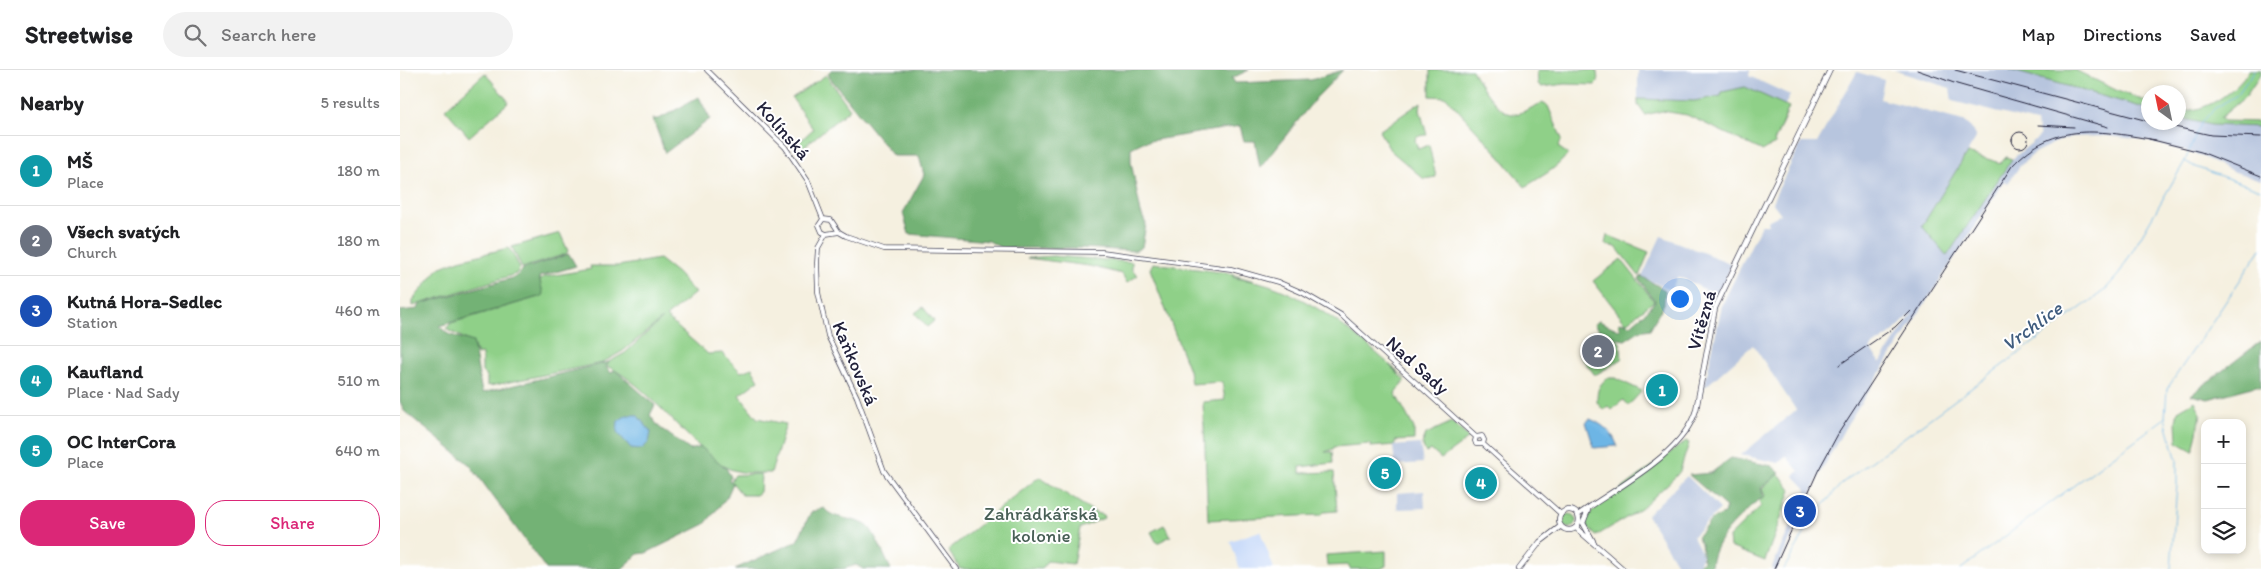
<!DOCTYPE html>
<meta charset="utf-8">
<style>
body{margin:0;font-family:Itim,sans-serif;background:#f2f2f2;color:#202124}
.controls{position:absolute;right:15px;bottom:15px;display:grid;overflow:hidden;border-radius:10px;box-shadow:0 2px 8px #0003}
.controls button{width:45px;height:45px;display:grid;place-items:center;padding:0;border:0;border-bottom:1px solid #e0e0e0;background:#fff;color:#202124;font:25px sans-serif}
.compass{position:absolute;left:1741px;top:15px;width:45px;height:45px;border-radius:50%;background:#fff;box-shadow:0 2px 8px #0003;rotate:327deg}
.you{position:absolute;left:1279px;top:228px;width:18px;height:18px;margin:-12px;border:4px solid #fff;border-radius:50%;background:#1a73e8;box-shadow:0 0 0 8px #1a73e833}
.badge{display:grid;place-items:center;width:32px;height:32px;border-radius:50%;background:#db2777;color:#fff;font-size:16px;font-weight:700}
.pin{position:absolute;translate:-50% -50%;border:2px solid #fff;box-shadow:0 1px 5px #0006}
.list{margin:0;padding:0;list-style:none}
h2{display:flex;justify-content:space-between;align-items:center;height:65px;margin:0;padding:0 20px;font-size:21px}
h2 small{font-size:16px;font-weight:400;color:#757577}
.list li{display:grid;grid-template-columns:32px 1fr auto;gap:15px;align-items:center;box-sizing:border-box;height:70px;padding:0 20px;border-top:1px solid #e0e0e0}
.list b{display:block;font-size:19px;white-space:nowrap}
.list p{margin:0;font-size:16px;white-space:nowrap;color:#757577}
.list em{font-size:16px;font-style:normal;color:#757577}
.actions{display:flex;gap:10px;padding:15px 20px}
.actions a{flex:1;padding:11px 0;border:1px solid #db2777;border-radius:20px;text-align:center;font-size:18px;color:#db2777}
.actions .main{background:#db2777;color:#fff}
.icon{flex:none;width:28px;height:28px;fill:none;stroke:currentColor;stroke-width:2;stroke-linecap:round;stroke-linejoin:round}
.map{position:relative;flex:none;width:1861px;height:499px;overflow:hidden}
header{display:flex;align-items:center;gap:30px;box-sizing:border-box;height:70px;padding:0 25px;background:#fff;border-bottom:1px solid #e0e0e0}
header strong{font-size:24px}
nav{display:flex;gap:28px;margin-inline-start:auto;font-size:18px}
.search{width:350px;height:45px;background:#f2f2f2;display:flex;align-items:center;gap:12px;box-sizing:border-box;padding:0 18px;border-radius:28px;color:#757577;font-size:19px}
main{display:flex}
aside{flex:1;background:#fff}
.map>svg:first-child{display:block}
</style>
<header>
<strong>Streetwise</strong>
<div class="search"><svg class="icon" aria-label="search" viewBox="0 0 24 24"><circle cx="10" cy="10" r="6"/><path d="M15 15l6 6"/></svg>Search here</div>
<nav><a>Map</a><a>Directions</a><a>Saved</a></nav>
</header>
<main>
<aside>
<h2>Nearby<small>5 results</small></h2>
<ul class="list">
<li><span class="badge" style="background:#0f9aa8">1</span><div><b>MŠ</b><p>Place</p></div><em>180 m</em></li>
<li><span class="badge" style="background:#6b7280">2</span><div><b>Všech svatých</b><p>Church</p></div><em>180 m</em></li>
<li><span class="badge" style="background:#1a4fb4">3</span><div><b>Kutná Hora-Sedlec</b><p>Station</p></div><em>460 m</em></li>
<li><span class="badge" style="background:#0f9aa8">4</span><div><b>Kaufland</b><p>Place · Nad Sady</p></div><em>510 m</em></li>
<li><span class="badge" style="background:#0f9aa8">5</span><div><b>OC InterCora</b><p>Place</p></div><em>640 m</em></li>
</ul>
<div class="actions"><a class="main">Save</a><a>Share</a></div>
</aside>
<div class="map">
<svg width="1861" height="499" viewBox="0 0 1861 499">
<rect width="100%" height="100%" fill="#fff"/>
<filter id="ink" filterUnits="userSpaceOnUse"><feTurbulence type="fractalNoise" baseFrequency=".02" numOctaves="2"/><feDisplacementMap in="SourceGraphic" scale="10" xChannelSelector="R" yChannelSelector="G"/><feConvolveMatrix kernelMatrix="1 2 1 2 8 2 1 2 1" color-interpolation-filters="sRGB"/></filter>
<filter id="wash" filterUnits="userSpaceOnUse"><feTurbulence type="fractalNoise" baseFrequency=".0096" numOctaves="4" result="noise"/><feDisplacementMap in="SourceGraphic" scale="20" xChannelSelector="R" yChannelSelector="G"/><feGaussianBlur stdDeviation="1.12" result="paint"/><feColorMatrix in="noise" values="0 0 0 0 0 0 0 0 0 0 0 0 0 0 0 0 0 1.4 0 .05"/><feComposite in="paint" operator="in"/></filter>
<g filter="url(#wash)">
<rect width="100%" height="100%" fill="#f5f0e0"/>
<!-- built -->
<path fill="#cbdcf9" d="M860,461L874,499H840L830,471Z"/>
<!-- industrial -->
<path fill="#b7c5de" fill-rule="evenodd" d="M1238,0H1350L1349,6L1390,25L1385,35L1345,17L1321,26L1294,31L1238,29Z
M1494,0H1610L1748,39V52H1778L1779,48L1811,55L1861,57V110L1835,102L1794,83L1737,69L1707,66L1672,67L1654,73L1636,82L1620,96L1608,113L1604,111L1446,356L1421,402L1377,499H1371L1407,420L1394,406L1399,401L1386,386L1379,393L1341,385L1396,340L1353,275L1304,318L1322,235L1361,155H1368L1367,151L1381,144L1372,132L1401,73H1417L1457,2L1484,10L1480,29L1563,51L1571,58L1576,68L1522,156L1547,186L1611,90L1640,66L1636,52L1552,31L1550,18ZM1511,244H1512L1480,293L1470,278L1492,263Z
M1261,166L1332,194L1318,226L1278,206L1271,220L1242,207Z
M1020,374L1023,393L995,395L993,376Z
M1287,406L1320,439L1293,466L1302,484L1298,495L1292,499H1280L1247,445Z
M1024,421L1025,438L997,439V423Z"/>
<!-- green -->
<path fill="#8fd088" stroke="#587962" fill-rule="evenodd" d="M1030,0H1072C1079,12 1099,47 1116,44C1125,42 1134,36 1142,33L1148,36L1162,69L1158,77L1168,84C1154,101 1143,105 1125,117L1092,77L1046,27L1030,26Z
M1137,0H1197L1198,12L1195,15L1165,14L1142,17L1138,14Z
M1610,0H1675L1720,22L1748,32V39Z
M1849,0H1861V4L1846,26L1820,48L1824,51L1861,52V57L1811,55L1779,48V40C1804,44 1835,22 1849,0Z
M85,3L109,32L69,67L45,39Z
M426,5L450,39L401,79L397,74L413,59L392,28Z
M1345,17L1389,37L1374,72L1376,74L1366,78L1363,81L1287,45L1262,41L1245,45L1238,35V29L1294,31L1321,26L1322,22Z
M1021,32L1020,40L1027,65L1017,66L1015,70L1018,79L1029,75L1036,107L1024,109L990,80L979,61Z
M1567,83L1601,93L1606,87L1612,89L1547,186L1522,156Z
M160,163L168,181L166,184L122,198L112,177Z
M1207,165L1249,182L1239,206L1216,177L1205,174Z
M108,178L112,182L120,198L116,204L13,236V230L39,198L59,190Z
M653,186L732,192V200L738,205L727,213L722,204L689,196L627,188Z
M259,189L277,203L295,223L266,247L308,284L322,283L341,302L352,298L359,310L339,325L357,348L386,354L371,403C359,403 345,404 333,400C324,398 315,389 308,384C277,359 239,307 203,295L225,283L262,249L223,281L202,293L90,316L87,315V307L82,302V284L77,285L73,273L46,259L51,253L142,226L140,210L144,207L191,199L190,196H218Z
M1221,189L1254,231L1226,253L1193,211Z
M753,193L827,203L854,211L832,206L835,208C846,210 858,211 869,215C923,234 964,272 1006,309L989,295L1005,311L995,323L1014,358V370L995,371V375L971,377L970,374L934,377L933,379L925,382H932L933,393L900,397V403L934,402L937,441L924,442L921,445L808,450L803,332L825,330L822,312L791,314L789,300L750,199Z
M523,237L534,251L527,257L515,243Z
M1199,262L1220,272L1222,289L1195,305L1178,283ZM1198,272L1207,281L1198,290L1194,286L1191,289L1189,287L1192,284L1189,280Z
M1207,308H1215L1242,321L1228,336L1223,330L1212,340L1208,336L1203,340L1197,332C1197,320 1198,316 1207,308Z
M1795,331L1801,344L1793,381L1777,372L1776,351L1778,341Z
M1052,352L1069,368L1041,389L1031,380L1026,383L1022,374L1026,364Z
M1286,371L1289,373L1280,401L1276,406L1241,439L1196,466L1187,456L1186,450L1192,441Z
M359,404L361,405L360,422L356,425H342L331,411L335,405Z
M1377,405H1380L1391,420L1365,491L1330,477L1329,467L1361,436L1359,431L1365,426L1362,419Z
M639,407L696,443L703,445L704,448L680,458L673,494L647,491L642,499H560L548,480Z
M1162 451a7 7 0 1 1 14 0a7 7 0 1 1-14 0Z
M764,455L771,466L757,473L751,462Z
M986,481V496L980,499H950L949,495L927,496L926,485Z"/>
<!-- forest -->
<path fill="#73b274" stroke="#4a6a58" d="M431,0H849L832,8L835,13L911,10L943,0L916,28L860,98L855,71H844L840,56L743,72L731,78V92L741,143L746,154L742,177L735,181L683,178H601L589,171L509,164L503,143L524,105L519,86H493L430,8L428,3Z
M299,27L310,49L265,83L253,49H259Z
M169,184L176,196L139,207L143,223L142,226L39,256L48,264L73,272L82,323L209,292L206,297L211,303L215,300L255,335L250,345L259,357L290,380L301,377L326,398L331,407L329,410L333,413L327,427L305,454L246,483L238,484L222,499H146L70,395L4,341L0,331V241L18,239L20,234L116,207L123,199Z
M1241,206L1265,220L1264,234L1250,259L1239,261L1225,270C1215,269 1199,263 1194,254L1199,251L1219,260L1221,258L1218,254L1220,252L1231,255L1248,240L1255,231L1239,209Z
M1861,271V318L1856,316L1808,329L1791,325Z
M1331,388L1372,396L1380,403L1361,418L1364,428L1358,430C1339,449 1314,467 1311,496L1308,499H1294L1303,491L1301,473L1297,467L1312,449L1324,444L1326,437L1289,405L1311,403Z
M424,438C432,450 453,447 466,455C474,459 485,489 491,499H463L456,495L443,499H335L397,471L411,442Z"/>
<!-- water -->
<path fill="#6db5e5" stroke="#486c90" d="M227,345H237L251,362L249,372L242,379L231,378L217,362L218,351Z
M1190,349C1201,353 1215,364 1217,376L1194,378L1186,352Z"/>
<g fill="none" stroke-linecap="round" stroke-linejoin="round">
<!-- stream -->
<path stroke="#6db5e5" stroke-width="1" d="M1785,91L1795,97L1861,120
M1384,499L1415,445L1442,413L1705,220L1719,204L1785,91L1801,53L1815,38L1837,25L1855,0
M1561,499L1765,348
M1771,499L1777,414V391L1765,348L1767,319L1861,179"/>
</g>
</g>
<g filter="url(#ink)">
<g fill="none" stroke-linecap="round" stroke-linejoin="round">
<defs>
<path id="minor" d="M307,0L385,77L408,111L423,149
M423,149L431,150L439,162L446,166L484,179L702,182L831,199L878,212L903,223L941,245L1076,367L1082,366L1084,370L1083,374
M423,149L419,155L422,162L426,164L439,162
M426,164L418,178L417,193L418,222L428,266L457,327L484,401L556,499
M1076,367L1075,371L1076,374H1083L1161,444"/>
<path id="major" d="M1159 450a10 10 0 1 1 20 0a10 10 0 1 1-20 0Z
M1188,440L1183,453L1193,471
M1178,445C1215,418 1283,385 1296,340L1315,238L1430,0
M1176,458L1223,499
M1119,499L1140,472L1161,456"/>
</defs>
<!-- minor casing -->
<use href="#minor" stroke="#424154" stroke-width="5.5"/>
<!-- major casing -->
<use href="#major" stroke="#424154" stroke-width="6"/>
<!-- minor -->
<use href="#minor" stroke="#fff" stroke-width="4"/>
<!-- major -->
<use href="#major" stroke="#fff" stroke-width="4.5"/>
<!-- rail -->
<path stroke="#22223b" stroke-width="1" d="M1517,0L1557,14L1708,57
M1555,0L1748,51
M1752,52L1811,65L1861,67
M1638,55L1674,57
M1612 70a8 8 0 1 1 16 0a8 8 0 1 1-16 0Z
M1749,69L1801,82L1861,106
M1439,295L1495,257L1511,241
M1374,499L1418,401L1438,364L1612,96C1655,50 1701,61 1756,70"/>
</g>
</g>
<g text-anchor="middle" stroke-width="4" stroke-linejoin="round" paint-order="stroke">
<!-- street labels -->
<g font-size="19" fill="#22223b" stroke="#fff">
<text transform="translate(384 60) rotate(49)" y="7">Kolínská</text>
<text transform="translate(1301 250) rotate(-74)" y="7">Vítězná</text>
<text transform="translate(456 293) rotate(67)" y="7">Kaňkovská</text>
<text transform="translate(1018 295) rotate(42)" y="7">Nad Sady</text>
</g>
<!-- park labels -->
<g font-size="19" fill="#485f56" stroke="#fff">
<text x="641" y="450">Zahrádkářská<tspan x="641" dy="22">kolonie</tspan></text>
</g>
<!-- water labels -->
<g font-size="20" font-style="italic" fill="#405d7f" stroke="#fff">
<text transform="translate(1632 256) rotate(-36)" y="7">Vrchlice</text>
</g>
</g>
</svg>
<div class="controls">
<button>+</button>
<button>−</button>
<button><svg class="icon" aria-label="layers" viewBox="0 0 24 24"><path d="M12 4l9 5-9 5-9-5zM3 14l9 5 9-5"/></svg></button>
</div>
<svg class="compass" viewBox="-18 -18 36 36"><path d="M0-13l5 13h-10z" fill="#e53935"/><path d="M0 13l5-13h-10z" fill="#757577"/></svg>
<div class="you"></div>
<div class="pin badge" style="left:1262px;top:320px;background:#0f9aa8">1</div>
<div class="pin badge" style="left:1198px;top:281px;background:#6b7280">2</div>
<div class="pin badge" style="left:1400px;top:441px;background:#1a4fb4">3</div>
<div class="pin badge" style="left:1081px;top:413px;background:#0f9aa8">4</div>
<div class="pin badge" style="left:985px;top:403px;background:#0f9aa8">5</div>
</div>
</main>
